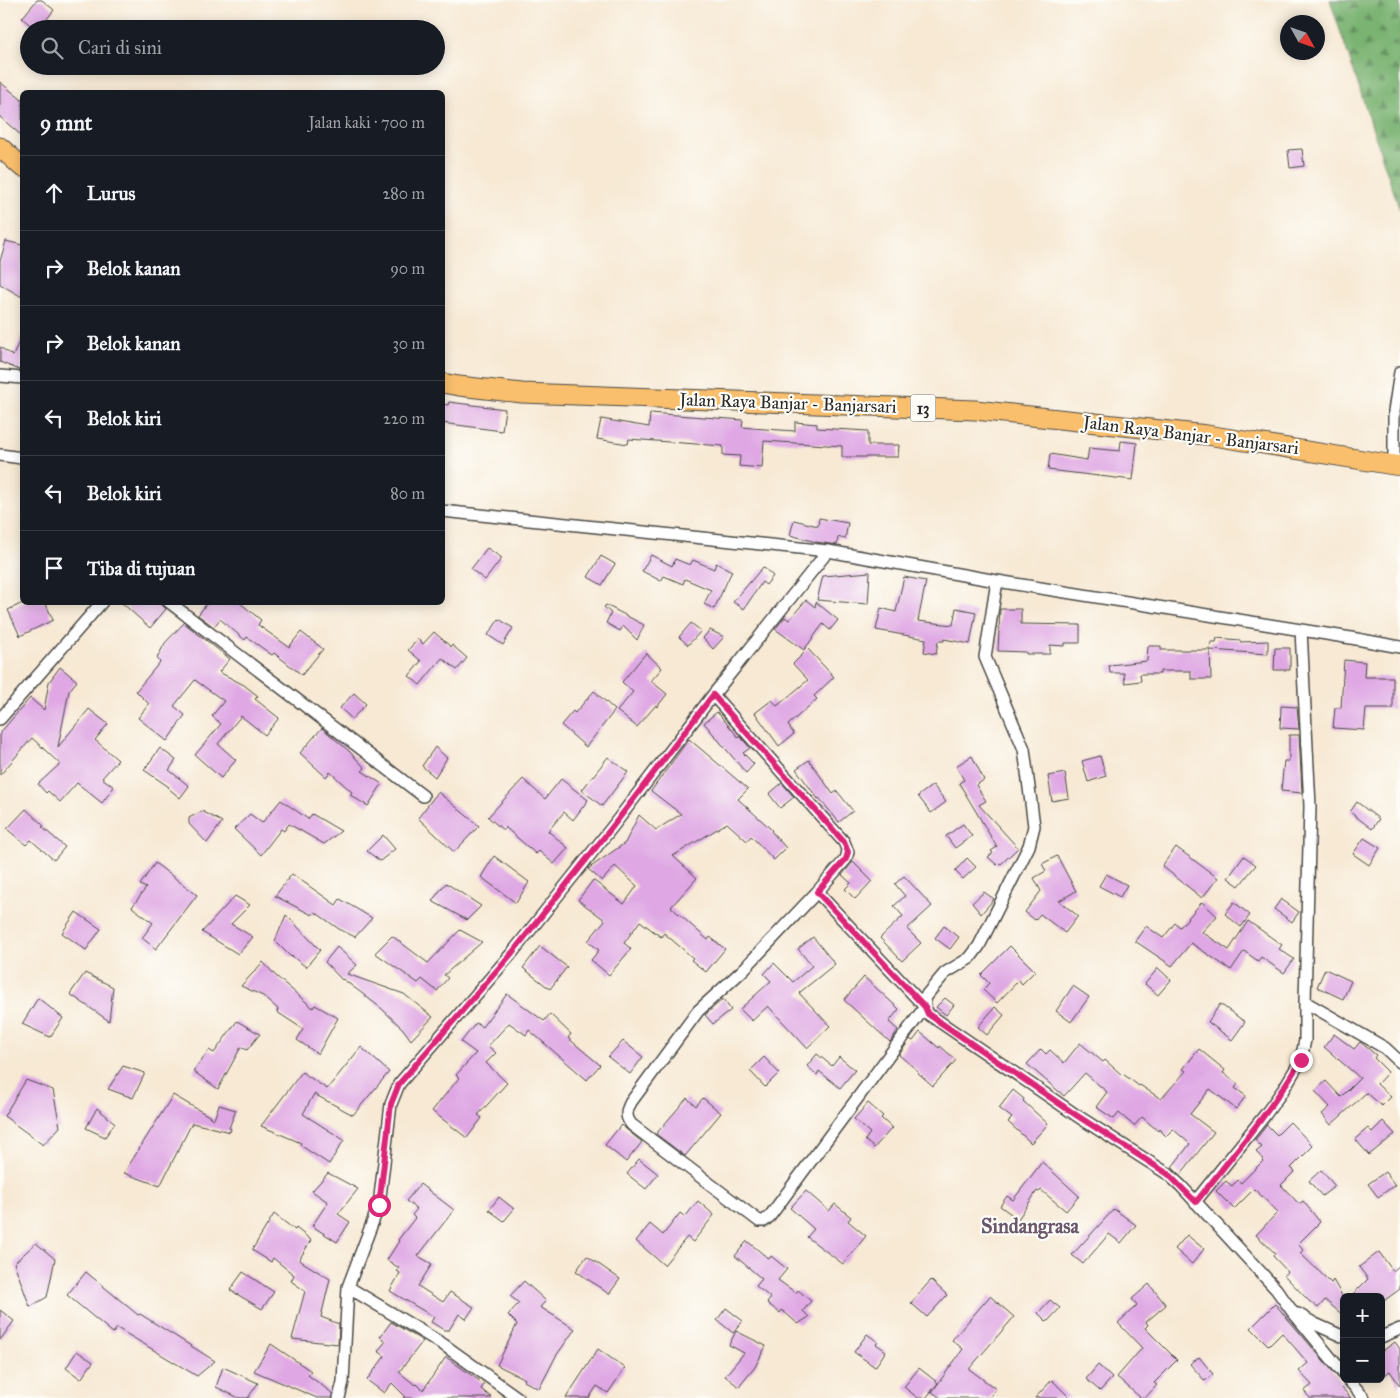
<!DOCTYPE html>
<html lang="id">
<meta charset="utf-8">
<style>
body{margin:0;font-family:"IM FELL Great Primer",serif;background:#242831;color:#f1f3f6}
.controls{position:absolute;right:15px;bottom:15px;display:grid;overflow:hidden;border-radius:8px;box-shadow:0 2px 12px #0003}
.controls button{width:45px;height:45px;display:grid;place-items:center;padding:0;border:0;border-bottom:1px solid #363941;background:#171b24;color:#f1f3f6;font:25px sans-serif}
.compass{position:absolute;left:1280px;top:15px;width:45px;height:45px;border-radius:50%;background:#171b24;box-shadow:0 2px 12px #0003;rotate:130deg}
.stop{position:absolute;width:15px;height:15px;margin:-11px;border:4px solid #db2777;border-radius:50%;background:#fff}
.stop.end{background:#db2777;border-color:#fff;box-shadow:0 1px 5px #0008}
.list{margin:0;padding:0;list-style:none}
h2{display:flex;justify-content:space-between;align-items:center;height:65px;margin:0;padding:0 20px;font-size:21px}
h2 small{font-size:16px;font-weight:400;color:#9ea1a6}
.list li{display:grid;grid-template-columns:32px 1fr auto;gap:15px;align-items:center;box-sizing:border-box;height:75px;padding:0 20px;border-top:1px solid #363941}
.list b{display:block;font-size:19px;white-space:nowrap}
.list em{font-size:16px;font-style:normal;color:#9ea1a6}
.icon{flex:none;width:28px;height:28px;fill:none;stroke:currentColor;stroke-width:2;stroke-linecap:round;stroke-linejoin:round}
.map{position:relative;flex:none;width:1400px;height:1398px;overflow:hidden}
.search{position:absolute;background:#171b24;box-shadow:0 2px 12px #0003;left:20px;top:20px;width:425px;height:55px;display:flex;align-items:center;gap:12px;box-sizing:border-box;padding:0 18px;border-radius:28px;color:#9ea1a6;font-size:19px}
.panel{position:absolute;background:#171b24;box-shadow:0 2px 12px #0003;left:20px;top:90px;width:425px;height:515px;border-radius:8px}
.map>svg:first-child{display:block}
</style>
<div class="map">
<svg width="1400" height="1398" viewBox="0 0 1400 1398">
<defs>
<pattern id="forest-firs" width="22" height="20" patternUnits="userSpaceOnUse" patternTransform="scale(1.25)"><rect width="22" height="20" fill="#7ab372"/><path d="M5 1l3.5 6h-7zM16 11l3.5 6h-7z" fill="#64925e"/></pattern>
</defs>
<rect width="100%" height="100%" fill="#fdfcf7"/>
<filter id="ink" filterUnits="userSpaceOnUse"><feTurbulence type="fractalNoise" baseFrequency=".02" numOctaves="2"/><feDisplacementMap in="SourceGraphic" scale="10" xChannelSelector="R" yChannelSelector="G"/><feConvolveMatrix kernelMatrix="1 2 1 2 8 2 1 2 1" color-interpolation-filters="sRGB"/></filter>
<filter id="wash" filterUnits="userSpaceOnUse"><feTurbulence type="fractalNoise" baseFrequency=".0096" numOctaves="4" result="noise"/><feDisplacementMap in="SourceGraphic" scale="20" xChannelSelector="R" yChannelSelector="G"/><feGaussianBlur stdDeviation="1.12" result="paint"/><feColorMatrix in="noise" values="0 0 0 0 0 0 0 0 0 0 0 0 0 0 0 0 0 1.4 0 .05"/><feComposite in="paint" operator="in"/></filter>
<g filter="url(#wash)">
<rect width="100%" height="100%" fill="#f7e9d4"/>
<!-- forest -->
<path fill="url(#forest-firs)" stroke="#526f4e" d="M1330,0H1400V211Z"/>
<g id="blocks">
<!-- building -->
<path fill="#dfa8e4" d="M37,0H42L54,10L39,29H35L22,18Z
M0,82L22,100V136L0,117Z
M1302,149L1304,166L1290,168L1288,150Z
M6,241L22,245V297L0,284V261Z
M22,334V371L0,362V347L13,356Z
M449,402L505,409L502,431L442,423V404L448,405Z
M650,413L743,420L742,427L765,429L795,431V422L817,424V428L868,431V445H899L898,457H842V446L764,441L762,468L739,466L740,456L723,455V446L629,439L628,444L597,439L601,419L649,427Z
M1121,441L1137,443L1133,480L1048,470L1050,454L1087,460L1089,448L1120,451Z
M819,518L848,523L845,539L838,537L837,545L816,542L790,535L794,520L818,526Z
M487,548L502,558L485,580L471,569Z
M651,555L672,566L675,559L690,565L693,560L714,569L716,563L732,571L714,609L704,604L711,590L685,579L683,584L664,576L661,581L642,571Z
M601,556L615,564L602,585L588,577Z
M763,567L773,576L766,585L762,582L744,609L733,602Z
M870,572L868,604L817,600L823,576Z
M904,577L926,581L918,621L953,625L956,608L976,612L970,644L944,639V641H938L936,654L924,652L926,639L876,630L881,608L896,612Z
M806,600L815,607L816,602L838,620L830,630L823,624L804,650L775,629L785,617L789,620Z
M25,602H45L53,620L20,636L8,610Z
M121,602H159L166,609L150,628Z
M208,602H239L261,620L258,625L289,647L301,632L323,649L302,675L274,653L272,655L247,637L245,640L220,619L214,627L198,615Z
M606,605L644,625L637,640L623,626L620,631L606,623L611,613L604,607Z
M1000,609H1021V624L1080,625V643H1065V646L1050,645V654H1026V652L998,651Z
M499,619L513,628L503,645L488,635Z
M184,623L230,659L219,672L244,685L258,696L255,699L279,718L265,735L241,716L218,744L236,760L221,778L195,755L221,724L212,716L224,701L195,680L174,706L185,715L167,741L138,718L149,704L136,691L160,662L157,658L165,643Z
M691,623L701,631L688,645L679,637Z
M710,630L724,637L713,649L703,638Z
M434,632L451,647L452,645L467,658L457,670L442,658L420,685L409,676L421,661L408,650L418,639L423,644Z
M1217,638L1240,640V642L1268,641V654L1210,650L1211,642H1216Z
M1148,646H1161V650H1210L1211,679H1191V671H1160V674H1140L1141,681L1125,683L1124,673H1110L1109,665L1147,661Z
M1275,648H1290V670H1274Z
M808,649L834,677L814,696L817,699L788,725L794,734L779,746L755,713L772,700L777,706L808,680L793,664Z
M646,653L662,668L651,681L667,694L657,707L656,705L637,727L617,711L633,692L622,682Z
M1344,660L1365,662L1364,677H1393V709H1366L1364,730L1333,728L1335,708H1341Z
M60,667L77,681L69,691L58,747L89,709L108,724L95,740L118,760L102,778L114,787L102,803L77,783L60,802L48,791L46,793L38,784L60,764L32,738L0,775V733L30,698L44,710L49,682Z
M594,691L615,710L586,747L561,725L573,711L575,713Z
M354,693L366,704L352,719L340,708Z
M1281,706L1297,707L1299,729L1280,728Z
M717,712L739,738L740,736L750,748L743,753L754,764L746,773L704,723Z
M322,728L349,751L365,768L362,771L382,784L368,806L350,795L352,792L330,772L326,777L300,753Z
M1289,735H1299L1302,793L1281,791L1284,761H1289Z
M689,739L748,789L738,799L772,830L771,831L786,848L774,860L751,836L747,841L727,823L673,856L697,878L671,907L708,940L710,937L725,949L706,972L691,960L693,958L664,933L661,937L640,921L624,943L631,949L609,975L591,960L599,950L588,941L605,920L578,900L593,880L624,904L637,886L615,866L602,881L588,869L625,843L639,815L656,830L681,814L651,791Z
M435,747L447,758L435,777L422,766Z
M160,748L176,760L169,770L189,786L180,798L168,788L169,787L144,770Z
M972,756L984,780L976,785L986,801L979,805L1018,848L1001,864L999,863L997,865L988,857L993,853L991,851L997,847L959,783L964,780L956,766Z
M1100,756L1106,776L1088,782L1082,761Z
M608,757L628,772L602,806L582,790Z
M809,760L833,794L837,791L853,811L839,822L819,798L818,799L796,769Z
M1065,773L1069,798L1052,801L1048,776Z
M523,779L545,799L561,779L588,800L573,820L564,812L548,831L568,848L554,864L539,851L536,854L505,827L503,830L488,817Z
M782,783L794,797L780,808L769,794Z
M933,785L946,802L931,813L918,796Z
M438,792L479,826L454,852L418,818Z
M281,800L308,819L312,814L341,831L324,844L289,824L284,831L281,829L261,855L234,829L250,814L262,823Z
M1357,802L1379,819L1372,829L1350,812Z
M26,809L44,826L42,827L65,847L54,860L31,840L26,845L7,829Z
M202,811L222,822L207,843L189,824V818Z
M963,824L972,836L955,848L946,836Z
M383,835L395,849L380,861L367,851Z
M1364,838L1380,848L1369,865L1353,854Z
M1176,847L1218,878L1202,898L1162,866Z
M494,856L529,882L516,903L481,877Z
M1057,856L1076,891L1059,901L1078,916L1065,933L1040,914L1035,920L1025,912L1041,891L1034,878L1046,871L1042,864Z
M1244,856L1256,865L1239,886L1228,878Z
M967,858L976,867L963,879L955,871Z
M853,862L872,881L855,899L845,889L851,883L842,875Z
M155,863L197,895L156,949L142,938L153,923L132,907L146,888L140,885Z
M292,874L336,905L340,899L372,918L355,937L339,929L315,912L312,915L275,896Z
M1106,874L1127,885L1120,897L1099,886Z
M904,876L932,906L907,929L921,943L902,961L880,938L903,916L894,906L905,896L895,884Z
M446,883L481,906L467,920L432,901Z
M984,892L994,899L981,914L972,903Z
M235,896L250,905L231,924L253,937L238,954L202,932Z
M1281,899L1299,912L1292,922L1274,909Z
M1202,902L1217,916L1202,932L1229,950L1248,921L1282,945L1279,949L1294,959L1284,973L1261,957L1258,961L1244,951L1231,970L1191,943L1172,966L1135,941L1146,926L1163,938L1175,923L1180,927Z
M1234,902L1250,915L1241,927L1225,914Z
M76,912L101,929L86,950L62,933Z
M286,915L320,950L306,967L292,956L291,957L275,941Z
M944,926L959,937L950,949L935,938Z
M460,930L482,942L444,975L448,978L437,991L422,979L418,983L375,953L392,936L428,963Z
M813,937L835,964L799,993L830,1026L807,1048L768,1006L752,1021L740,1009L771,981L764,974L774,963L793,982L812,966L798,949Z
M540,946L567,967L550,989L523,968Z
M1010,946L1035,971L1022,984L1019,980L997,1003L983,990L989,983L981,975Z
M337,947L357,965L347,974L404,994L433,1017L411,1040L403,1029L381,1008L343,979L342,980L325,962Z
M263,962L276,976L313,1008L315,1005L338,1018L318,1054L297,1040L303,1029L277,1012L278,1009L263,996L241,986Z
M1158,968L1171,980L1158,995L1145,984Z
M1325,969L1351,981L1343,999L1317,987Z
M85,973L113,987L109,1021L70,994Z
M864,977L899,1009L889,1022L898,1030L890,1042L844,1000Z
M1073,986L1089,997L1071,1022L1056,1011Z
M507,994L544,1021L550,1014L571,1034L568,1038L600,1065L587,1080L529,1030L526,1035L509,1023L488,1046L496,1053L486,1063L507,1083L478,1115L482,1118L467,1138L432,1111L459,1078L456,1075L476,1053L461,1042L476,1023L482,1027Z
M38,998L63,1018L50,1037L22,1024Z
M945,998L954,1005L946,1015L936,1007Z
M723,999L731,1010L713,1024L705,1015Z
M1220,1004L1245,1022L1232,1040L1208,1022Z
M995,1007L1004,1015L987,1035L978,1027Z
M237,1021L260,1034L247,1050L241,1047L218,1089L193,1071L209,1050L214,1053Z
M920,1032L939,1048L940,1046L956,1060L933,1086L917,1072L918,1071L899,1055L910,1039L913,1041Z
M1334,1034L1354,1049L1360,1042L1376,1055L1374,1058L1388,1072L1377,1084L1391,1097L1382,1106L1367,1093H1366L1331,1125L1322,1114L1330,1107L1315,1091L1326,1081L1341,1097L1360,1078L1324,1047Z
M623,1041L643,1057L630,1074L608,1057Z
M1080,1043L1103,1062L1105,1060L1122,1075L1123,1074L1139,1086L1140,1085L1161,1099L1186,1071L1183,1069L1199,1049L1225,1070L1223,1073L1238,1084L1235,1088L1246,1096L1236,1109L1210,1089L1190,1114L1214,1132L1180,1175L1172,1167L1190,1144L1173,1129L1166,1136L1159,1129L1158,1131L1142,1117L1134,1126L1119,1113L1114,1119L1096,1107L1107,1092L1085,1073L1064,1096L1027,1064L1041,1049L1046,1054L1050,1050L1064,1063Z
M361,1047L389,1072L353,1115L314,1094L303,1114L344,1140L329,1164L300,1145L301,1143L261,1126L302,1072L327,1089Z
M817,1054L832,1066L839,1057L855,1070L840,1088L819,1071L817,1075L807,1066Z
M764,1057L779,1073L765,1087L750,1071Z
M123,1066L145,1073L133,1098L108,1089Z
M26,1080L53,1090L60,1127L43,1145L4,1116Z
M1013,1090L1024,1099L1023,1101L1048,1124L1031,1143L1008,1122L1012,1118L999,1108Z
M173,1095L214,1119L219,1105L236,1110L229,1128L231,1129L230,1132L192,1123L160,1186L124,1173Z
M687,1098L696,1106L703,1098L721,1113L685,1156L656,1134Z
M868,1103L883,1116L881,1118L892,1128L874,1148L865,1140L870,1133L854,1119Z
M97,1108L115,1123L105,1137L86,1128Z
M1383,1121L1395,1134L1369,1155L1355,1139L1368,1128L1372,1132Z
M1290,1122L1313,1146L1291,1168L1295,1171L1281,1185L1299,1204L1303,1201L1320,1222L1298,1244L1303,1250L1300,1253L1331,1283L1333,1280L1344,1299V1316L1325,1300L1318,1308L1309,1301L1284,1275L1288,1272L1273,1256L1275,1253L1256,1235L1278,1212L1254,1189L1234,1209L1216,1191L1226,1181L1232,1186L1238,1180L1241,1183L1264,1160L1256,1152L1262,1147L1255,1140L1267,1125L1277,1135Z
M621,1125L642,1142L626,1162L605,1145Z
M639,1159L658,1174L646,1189L627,1174Z
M1042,1162L1079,1196L1066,1211L1041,1190L1039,1192L1037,1191L1018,1219L1000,1206L1007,1196L1013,1200Z
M1321,1170L1335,1186L1322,1196L1309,1181Z
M1385,1172L1395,1185L1378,1197L1368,1184Z
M328,1173L358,1189L338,1214L350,1222L337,1242L312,1226L328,1202L312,1191Z
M420,1184L454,1210L418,1256L432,1264L418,1286L443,1302L450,1292L474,1307L466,1319L459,1314L449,1330H444L431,1322L434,1317L390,1291L400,1273L397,1271L399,1268L387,1260L399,1241L398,1240L415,1218L412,1215L417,1209L406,1201Z
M806,1191L829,1211L835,1204L851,1217L848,1221L866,1236L843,1264L807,1237L814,1229L790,1208Z
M499,1197L514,1209L504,1221L489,1210Z
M698,1201L714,1215L693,1242L687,1237L664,1265L636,1241L650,1224L663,1235L680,1213L685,1217Z
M1114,1209L1136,1225L1121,1243L1109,1234L1083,1264L1072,1255Z
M274,1214L295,1230L296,1228L311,1240L299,1260L330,1279L321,1317L339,1324L338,1344L292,1339L305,1291L291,1281L294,1275L273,1258L271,1262L252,1250Z
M1187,1235L1204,1249L1192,1264L1175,1249Z
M747,1241L769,1259L771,1256L787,1269L778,1280L796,1293L798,1290L811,1301L803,1311L809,1317L798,1324L782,1310L780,1313L767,1303L771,1298L756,1286L762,1279L735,1256Z
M36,1243L55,1259L47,1297L30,1307L14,1263Z
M1379,1252L1393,1271L1400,1265V1289L1381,1303V1297H1350L1368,1279L1359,1267Z
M587,1256L620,1279L609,1294L576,1271Z
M86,1272L138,1315L140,1314L215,1361L197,1376L117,1328L113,1333L67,1295Z
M243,1272L274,1292L262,1309L230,1290Z
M931,1280L947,1295L927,1317L911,1303Z
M524,1281L546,1301L540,1307L575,1329L556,1356L539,1389L524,1381L525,1379L497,1365L517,1324L508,1315L519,1303L510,1296Z
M1149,1284L1166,1305L1146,1322L1148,1325L1145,1328L1177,1360L1154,1383L1157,1385L1145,1398H1141L1117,1377L1142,1348L1118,1323L1137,1305L1132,1299Z
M990,1296L1014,1317L969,1369L996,1389L989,1398H941L932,1392L963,1349L952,1340Z
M1050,1300L1060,1308L1047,1322L1038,1313Z
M1275,1304L1341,1381L1344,1386L1342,1388L1351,1398H1310L1304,1391L1312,1385L1299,1371L1308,1363L1282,1333L1269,1346L1251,1328Z
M726,1308L743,1321L733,1333L717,1320Z
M0,1310L14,1321L0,1340Z
M391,1322L423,1341L399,1372L415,1385L417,1384L423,1390L446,1357L484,1384L481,1389L492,1398H403L405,1396L392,1383L384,1393L367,1380L385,1356L378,1351L386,1341L380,1337Z
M736,1331L766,1346L755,1367L739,1387L725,1376L744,1353L729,1345Z
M867,1334L878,1342L876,1344L886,1351L875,1367L854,1352Z
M1395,1342L1400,1349V1386L1390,1371L1381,1378V1352Z
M271,1344L311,1371L308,1375L332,1393V1398H317L254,1371Z
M598,1349L625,1368L608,1393L597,1386L589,1398H566Z
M77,1351L93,1362L81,1379L66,1368Z
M1199,1357L1213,1374L1205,1381L1190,1364Z
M1098,1365L1112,1378L1100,1391L1086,1379Z
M223,1367L258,1383L248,1398H239L216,1387Z
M919,1368L938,1383L926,1398H918L904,1387Z
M1052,1380L1070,1398H1035Z"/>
</g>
</g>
<g filter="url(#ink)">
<use href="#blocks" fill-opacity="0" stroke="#4a4844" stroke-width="1"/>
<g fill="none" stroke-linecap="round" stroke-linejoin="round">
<defs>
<path id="minor" d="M0,376L22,378
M0,455L22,458
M1394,465V411L1400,372
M442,511L828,551L997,581L1351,638L1400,647
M997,581L985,657L1024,749L1034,826L1029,846L979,946L970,958L945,973L924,998L925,1007L928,1014L937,1020L1076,1115L1168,1174L1181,1186L1276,1289L1292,1311L1344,1374
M169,602L423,796
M1301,630L1310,806L1305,1002L1385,1048L1400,1062
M713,695L844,842L848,852L846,859L817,892L743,970L698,1011L631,1102C626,1111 625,1117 632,1125L759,1221H764L770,1216L925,1007L817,892
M0,719L102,602
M1195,1202L1265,1115L1283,1090L1301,1060L1305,1040V1002
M348,1287L444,1345L518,1398
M1298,1314L1315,1324L1344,1337
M1381,1337L1400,1329
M1348,1379L1364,1398
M339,1398L343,1382L348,1287L379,1205L391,1104L399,1084L512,953L613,826L713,695L828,551"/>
<path id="trunk" d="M0,147L22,167
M442,383L459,386L522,393L975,410L1207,435L1400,466"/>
</defs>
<!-- minor casing -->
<use href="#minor" stroke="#4a4844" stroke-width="14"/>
<!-- trunk casing -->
<use href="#trunk" stroke="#4a4844" stroke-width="21"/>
<!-- minor -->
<use href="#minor" stroke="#fff" stroke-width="11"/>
<!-- trunk -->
<use href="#trunk" stroke="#f9bf6d" stroke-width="19"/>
</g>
</g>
<g fill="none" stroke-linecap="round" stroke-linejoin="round" filter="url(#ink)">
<!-- route -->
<path stroke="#db2777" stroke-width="6" d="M379,1205L391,1104L399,1084L512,953L613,826L713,695L844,842L848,852L846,859L817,892L925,1007L928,1014L1076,1115L1168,1174L1196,1202C1232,1156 1271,1111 1301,1060"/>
</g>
<g text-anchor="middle" stroke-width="4.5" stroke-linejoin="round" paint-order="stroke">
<!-- shield labels -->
<rect fill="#fdfcf7" stroke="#6a6a68" stroke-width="1" x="910.5" y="394.5" width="25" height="27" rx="4"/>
<g font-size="16" font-weight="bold" fill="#2b2b2b">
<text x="923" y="414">13</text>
</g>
<!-- street labels -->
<g font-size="18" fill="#2b2b2b" stroke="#fdfcf7">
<text transform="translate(788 403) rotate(2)" y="6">Jalan Raya Banjar - Banjarsari</text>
<text transform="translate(1191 435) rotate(7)" y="6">Jalan Raya Banjar - Banjarsari</text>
</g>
<!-- quarter labels -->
<g font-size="20" font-weight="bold" fill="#6a576c" stroke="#fdfcf7">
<text x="1030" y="1233">Sindangrasa</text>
</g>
</g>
</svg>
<div class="controls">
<button>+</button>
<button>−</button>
</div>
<svg class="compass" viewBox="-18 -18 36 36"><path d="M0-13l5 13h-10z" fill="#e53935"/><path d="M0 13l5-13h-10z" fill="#9ea1a6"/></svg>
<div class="stop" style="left:379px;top:1205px"></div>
<div class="stop end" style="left:1301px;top:1060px"></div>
<div class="search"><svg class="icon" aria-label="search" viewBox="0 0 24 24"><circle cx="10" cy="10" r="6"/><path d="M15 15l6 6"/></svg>Cari di sini</div>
<section class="panel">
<h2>9 mnt<small>Jalan kaki · 700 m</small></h2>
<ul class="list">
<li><svg class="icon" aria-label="ahead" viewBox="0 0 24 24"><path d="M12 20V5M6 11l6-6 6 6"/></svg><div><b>Lurus</b></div><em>280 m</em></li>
<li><svg class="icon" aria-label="right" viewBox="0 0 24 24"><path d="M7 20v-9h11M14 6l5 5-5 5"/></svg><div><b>Belok kanan</b></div><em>90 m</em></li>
<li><svg class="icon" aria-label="right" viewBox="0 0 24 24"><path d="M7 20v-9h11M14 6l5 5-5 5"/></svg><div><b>Belok kanan</b></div><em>30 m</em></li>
<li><svg class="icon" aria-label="left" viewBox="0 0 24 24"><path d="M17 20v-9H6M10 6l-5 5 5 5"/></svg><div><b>Belok kiri</b></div><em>220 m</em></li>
<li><svg class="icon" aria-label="left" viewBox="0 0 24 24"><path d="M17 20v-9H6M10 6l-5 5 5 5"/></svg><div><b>Belok kiri</b></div><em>80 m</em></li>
<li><svg class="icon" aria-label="arrive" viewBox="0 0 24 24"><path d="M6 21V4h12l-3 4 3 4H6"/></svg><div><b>Tiba di tujuan</b></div></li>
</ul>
</section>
</div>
